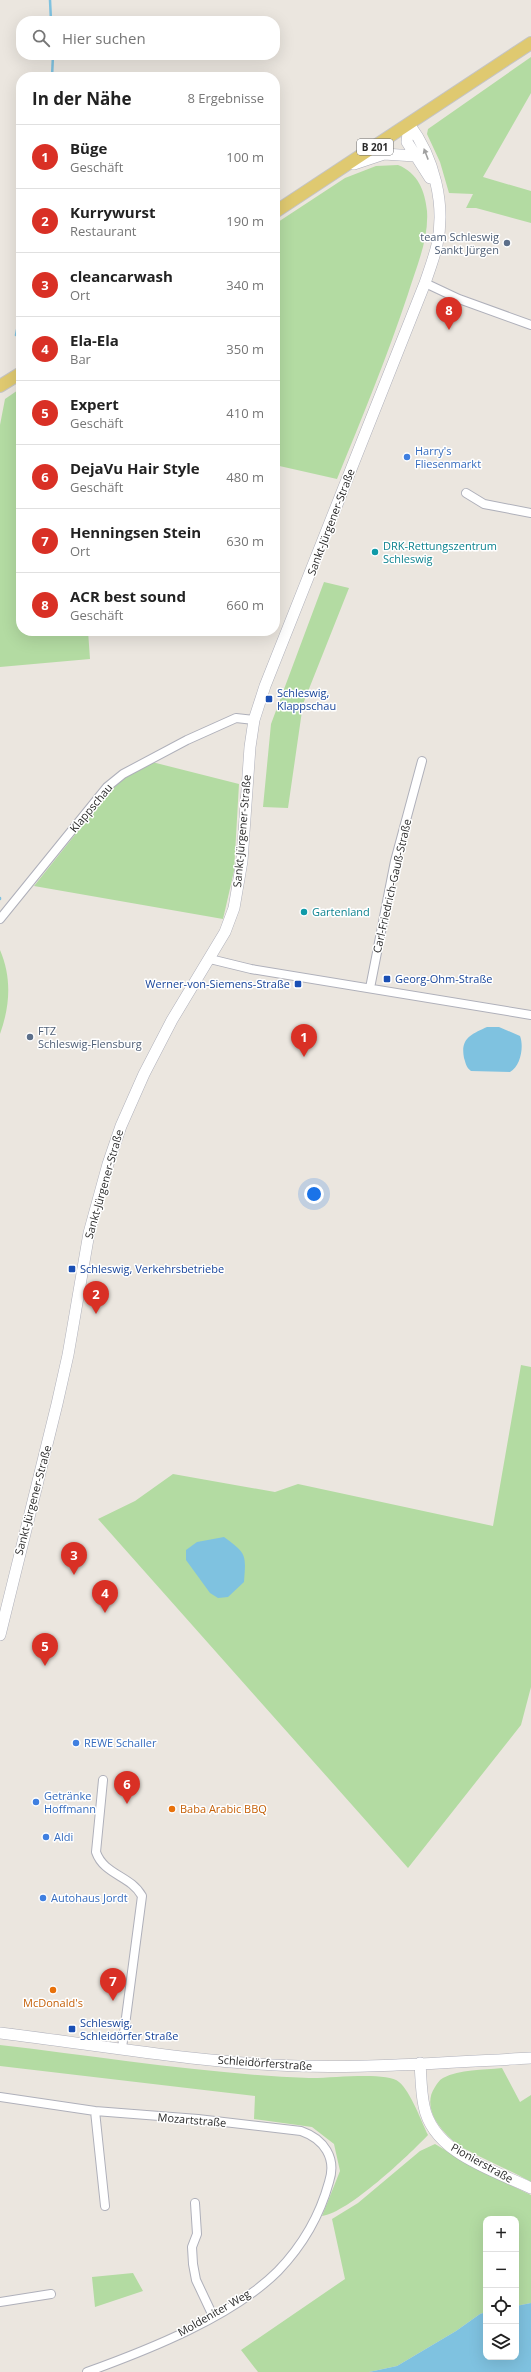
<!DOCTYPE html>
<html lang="de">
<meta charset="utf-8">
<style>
body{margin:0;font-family:"Open Sans",sans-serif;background:#f2f2f2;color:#222}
.controls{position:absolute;right:12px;bottom:12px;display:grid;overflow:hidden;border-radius:8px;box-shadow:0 4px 16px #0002}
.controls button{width:36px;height:36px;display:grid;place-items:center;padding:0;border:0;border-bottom:1px solid #e0e0e0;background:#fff;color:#222;font:20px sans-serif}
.you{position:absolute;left:314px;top:1194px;width:14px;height:14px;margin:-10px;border:3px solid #fff;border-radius:50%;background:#1a73e8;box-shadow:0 0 0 6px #1a73e833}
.badge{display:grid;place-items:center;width:26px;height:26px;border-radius:50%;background:#d93025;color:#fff;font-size:13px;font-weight:700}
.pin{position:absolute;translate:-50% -33px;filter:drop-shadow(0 1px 2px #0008)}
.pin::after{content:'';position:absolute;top:21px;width:14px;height:12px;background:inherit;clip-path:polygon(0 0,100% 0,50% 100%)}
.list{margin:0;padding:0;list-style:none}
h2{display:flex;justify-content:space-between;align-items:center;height:52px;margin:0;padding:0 16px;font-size:17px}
h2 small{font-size:13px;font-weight:400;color:#767676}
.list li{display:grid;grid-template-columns:26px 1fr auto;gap:12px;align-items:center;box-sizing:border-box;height:64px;padding:0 16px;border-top:1px solid #e0e0e0}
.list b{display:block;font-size:15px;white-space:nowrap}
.list p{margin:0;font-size:13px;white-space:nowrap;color:#767676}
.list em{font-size:13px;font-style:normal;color:#767676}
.icon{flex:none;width:22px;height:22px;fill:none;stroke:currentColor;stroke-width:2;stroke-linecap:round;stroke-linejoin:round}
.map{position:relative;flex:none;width:531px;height:2372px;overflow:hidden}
.search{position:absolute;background:#fff;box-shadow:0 4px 16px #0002;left:16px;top:16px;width:264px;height:44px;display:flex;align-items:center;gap:10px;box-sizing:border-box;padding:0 14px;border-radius:16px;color:#767676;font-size:15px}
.panel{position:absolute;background:#fff;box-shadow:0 4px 16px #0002;left:16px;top:72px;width:264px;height:564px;border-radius:16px}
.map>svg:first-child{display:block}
</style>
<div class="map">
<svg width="531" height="2372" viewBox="0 0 531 2372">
<rect width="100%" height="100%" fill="#ebe6df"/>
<!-- green -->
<path fill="#b3dba2" d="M531,57V93L483,177L531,191V223L476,208H466L473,194L449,193L440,162L427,134L428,129Z
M398,165C418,173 425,191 427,211C429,239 416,268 408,294C387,357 362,418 337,479L275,465V224L345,178L376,166Z
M21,388V631H88L90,659L0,667V425L5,399Z
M324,582L349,588L303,704L288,808L263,807L271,724Z
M152,762L239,784L234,871L223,919L34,886L110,791L127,776Z
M0,950C12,978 10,1006 0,1034Z
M521,1365L531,1367V1687L521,1725L408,1868L98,1519L135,1501L173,1474L275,1492L298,1484L493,1526Z
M0,2045C103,2057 206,2074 309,2078C328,2079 386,2071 399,2082C411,2092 421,2121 428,2135C409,2155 348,2213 322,2216L340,2171L334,2144L312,2127L254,2119L255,2096L0,2066Z
M502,2068L520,2102L531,2095V2182C510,2170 487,2161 465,2149C447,2139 419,2110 435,2087C437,2084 439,2080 443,2078C460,2069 483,2070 502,2068Z
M435,2144L477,2169L531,2195V2303L516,2306V2219H486V2312L480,2314L456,2331L397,2366L369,2372H258L241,2350L345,2279L332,2219L358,2203L420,2151Z
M133,2273L143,2291L95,2307L92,2277Z"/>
<!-- water -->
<path fill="#7fc2e0" d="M487,1027H499L520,1036C524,1046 521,1066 510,1072L471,1071C466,1067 466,1064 464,1058C460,1038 472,1034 487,1027Z
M224,1537C247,1554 246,1554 244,1582L228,1597L218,1598L210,1593L186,1560V1550L197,1542Z
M531,2303V2372H369L397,2366L456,2331L480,2314L486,2312V2357H516V2306Z"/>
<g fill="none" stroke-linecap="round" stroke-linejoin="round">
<!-- stream -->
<path stroke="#7fc2e0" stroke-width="2.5" d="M50,0L51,21
M52,77L53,55
M16,335L19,320
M0,898V899"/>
<defs>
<path id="street" d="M425,283L459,299L531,325
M466,493L484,504L531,513
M0,919L107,787L123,774L187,740L236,718L254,720
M210,959L251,969L531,1015
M370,988L395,861L422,761
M103,1780L96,1852C104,1875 130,1875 142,1896L122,2048
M0,2097L95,2111L198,2119L301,2131C324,2139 337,2158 329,2182C320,2215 302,2246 278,2271C232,2317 148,2350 87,2372
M95,2111L105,2206
M195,2203L197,2234L192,2247L193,2264L196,2280L213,2316
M0,2302L51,2294"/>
<path id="secondary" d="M409,124L407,142L430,178
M354,164L384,154L415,156
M0,1635L57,1404L68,1355L89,1233L108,1164L121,1126L144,1074L172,1020L225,932L234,908L242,861L250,747L254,720L265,686L425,283C429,271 434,258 437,245C446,205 434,157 409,124
M0,2033C99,2045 199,2063 298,2066C376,2068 454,2062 531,2058
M420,2063C421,2077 421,2092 424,2106C433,2153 493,2170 531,2188"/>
<path id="primary" d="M275,212L531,43
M0,386L21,373"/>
</defs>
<!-- street casing -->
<use href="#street" stroke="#afb0ba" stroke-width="10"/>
<!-- secondary casing -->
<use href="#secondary" stroke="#afb0ba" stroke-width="12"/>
<!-- primary casing -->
<use href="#primary" stroke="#c4c4c4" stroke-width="14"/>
<!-- street -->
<use href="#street" stroke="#fff" stroke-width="8"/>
<!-- secondary -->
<use href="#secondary" stroke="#fff" stroke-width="11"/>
<!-- primary -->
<use href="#primary" stroke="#dfc970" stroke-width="12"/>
</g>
<!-- one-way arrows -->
<defs><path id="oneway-solid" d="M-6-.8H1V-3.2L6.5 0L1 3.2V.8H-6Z"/></defs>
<use fill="#a0a0a0" href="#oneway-solid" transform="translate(426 154) rotate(-111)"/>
<!-- markers -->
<g fill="#5c6f8a" stroke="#fff" stroke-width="1.5">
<circle cx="507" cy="243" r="4"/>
<circle cx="30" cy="1037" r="4"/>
</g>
<g fill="#3f7fe0" stroke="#fff" stroke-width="1.5">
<circle cx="407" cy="457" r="4"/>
<circle cx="76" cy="1743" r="4"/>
<circle cx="36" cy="1802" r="4"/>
<circle cx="46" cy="1837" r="4"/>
<circle cx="43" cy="1898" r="4"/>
</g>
<g fill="#0f9aa8" stroke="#fff" stroke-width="1.5">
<circle cx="375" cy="552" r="4"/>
<circle cx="304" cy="912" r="4"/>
</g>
<g fill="#1a4fb4" stroke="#fff" stroke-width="1.5">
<rect x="265" y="695" width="8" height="8" rx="2"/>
<rect x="383" y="975" width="8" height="8" rx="2"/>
<rect x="294" y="980" width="8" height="8" rx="2"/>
<rect x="68" y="1265" width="8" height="8" rx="2"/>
<rect x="68" y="2025" width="8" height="8" rx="2"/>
</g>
<g fill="#e8710a" stroke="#fff" stroke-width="1.5">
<circle cx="172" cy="1809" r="4"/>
<circle cx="53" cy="1990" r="4"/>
</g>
<g text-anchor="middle" stroke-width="3" stroke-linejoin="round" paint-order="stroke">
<!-- shield labels -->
<rect fill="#fff" stroke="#6b6b6b" stroke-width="1" x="357" y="139" width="36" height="16" rx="3"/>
<g font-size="10" font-weight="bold" fill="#2b2b2b">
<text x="375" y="151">B 201</text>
</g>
<!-- service labels -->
<g font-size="11" fill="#4e5e75" stroke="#fff" text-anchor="end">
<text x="499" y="241">team Schleswig<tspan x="499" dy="13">Sankt Jürgen</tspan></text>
<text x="38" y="1035" text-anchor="start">FTZ<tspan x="38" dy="13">Schleswig-Flensburg</tspan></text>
</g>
<!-- shop labels -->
<g font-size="11" fill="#366cbe" stroke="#fff" text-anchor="start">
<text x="415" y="455">Harry's<tspan x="415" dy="13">Fliesenmarkt</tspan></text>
<text x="84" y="1747">REWE Schaller</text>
<text x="44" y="1800">Getränke<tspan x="44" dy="13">Hoffmann</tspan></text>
<text x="54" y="1841">Aldi</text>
<text x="51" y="1902">Autohaus Jordt</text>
</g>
<!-- street labels -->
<g font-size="11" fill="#2b2b2b" stroke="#fff">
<text transform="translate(331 522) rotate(-69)" y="4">Sankt-Jürgener-Straße</text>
<text transform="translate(91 808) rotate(-50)" y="4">Klappschau</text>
<text transform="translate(242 831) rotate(-85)" y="4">Sankt-Jürgener-Straße</text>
<text transform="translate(392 886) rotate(-77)" y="4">Carl-Friedrich-Gauß-Straße</text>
<text transform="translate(104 1184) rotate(-74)" y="4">Sankt-Jürgener-Straße</text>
<text transform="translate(33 1500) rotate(-75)" y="4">Sankt-Jürgener-Straße</text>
<text transform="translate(265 2063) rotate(4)" y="4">Schleidörferstraße</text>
<text transform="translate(192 2120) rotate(5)" y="4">Mozartstraße</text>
<text transform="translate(482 2163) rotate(29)" y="4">Pionierstraße</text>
<text transform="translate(214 2313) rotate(-30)" y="4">Moldeniter Weg</text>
</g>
<!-- culture labels -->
<g font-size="11" fill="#0d838f" stroke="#fff" text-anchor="start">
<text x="383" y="550">DRK-Rettungszentrum<tspan x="383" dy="13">Schleswig</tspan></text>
<text x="312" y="916">Gartenland</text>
</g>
<!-- transit labels -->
<g font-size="11" fill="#164399" stroke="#fff" text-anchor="start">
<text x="277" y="697">Schleswig,<tspan x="277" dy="13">Klappschau</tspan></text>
<text x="395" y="983">Georg-Ohm-Straße</text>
<text x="290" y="988" text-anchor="end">Werner-von-Siemens-Straße</text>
<text x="80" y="1273">Schleswig, Verkehrsbetriebe</text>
<text x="80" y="2027">Schleswig,<tspan x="80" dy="13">Schleidörfer Straße</tspan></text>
</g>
<!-- food labels -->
<g font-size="11" fill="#c56008" stroke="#fff" text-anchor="start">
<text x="180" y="1813">Baba Arabic BBQ</text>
<text x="53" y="2007" text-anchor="middle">McDonald's</text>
</g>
</g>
</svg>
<div class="controls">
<button>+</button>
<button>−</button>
<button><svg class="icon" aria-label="locate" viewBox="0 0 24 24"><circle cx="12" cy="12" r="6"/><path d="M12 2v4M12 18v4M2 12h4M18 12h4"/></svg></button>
<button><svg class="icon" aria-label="layers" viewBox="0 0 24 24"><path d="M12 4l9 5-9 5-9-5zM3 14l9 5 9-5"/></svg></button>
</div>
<div class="you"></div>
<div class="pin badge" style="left:304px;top:1057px">1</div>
<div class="pin badge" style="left:96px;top:1314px">2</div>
<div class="pin badge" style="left:74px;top:1575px">3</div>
<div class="pin badge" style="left:105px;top:1613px">4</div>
<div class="pin badge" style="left:45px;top:1666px">5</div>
<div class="pin badge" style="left:127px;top:1804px">6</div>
<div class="pin badge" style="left:113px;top:2001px">7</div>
<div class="pin badge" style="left:449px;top:330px">8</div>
<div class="search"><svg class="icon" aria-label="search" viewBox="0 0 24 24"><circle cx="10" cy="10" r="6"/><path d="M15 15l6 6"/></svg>Hier suchen</div>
<section class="panel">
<h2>In der Nähe<small>8 Ergebnisse</small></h2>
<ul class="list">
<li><span class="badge">1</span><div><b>Büge</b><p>Geschäft</p></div><em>100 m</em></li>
<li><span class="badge">2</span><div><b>Kurrywurst</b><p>Restaurant</p></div><em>190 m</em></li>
<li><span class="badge">3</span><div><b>cleancarwash</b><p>Ort</p></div><em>340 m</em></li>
<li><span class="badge">4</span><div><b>Ela-Ela</b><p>Bar</p></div><em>350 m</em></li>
<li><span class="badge">5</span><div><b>Expert</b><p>Geschäft</p></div><em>410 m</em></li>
<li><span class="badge">6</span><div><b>DejaVu Hair Style</b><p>Geschäft</p></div><em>480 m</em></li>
<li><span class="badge">7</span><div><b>Henningsen Stein</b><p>Ort</p></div><em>630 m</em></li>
<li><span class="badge">8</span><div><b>ACR best sound</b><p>Geschäft</p></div><em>660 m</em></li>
</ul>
</section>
</div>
